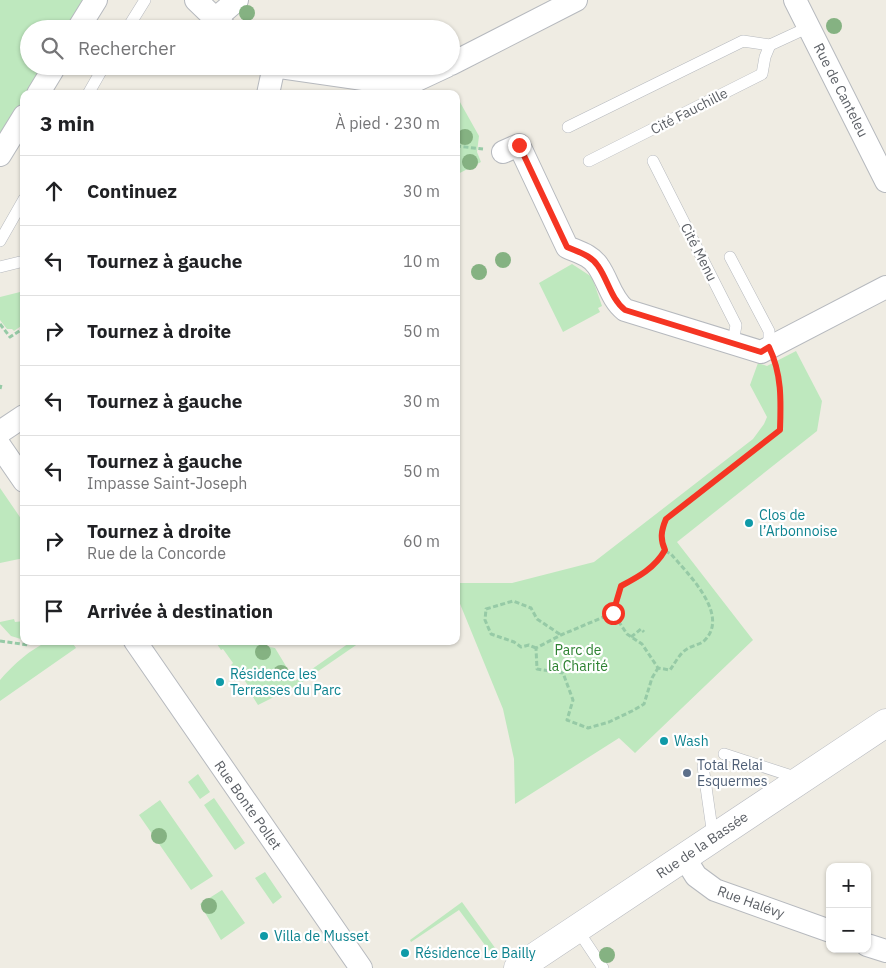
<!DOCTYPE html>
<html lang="fr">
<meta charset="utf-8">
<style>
body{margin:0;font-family:"IBM Plex Sans",sans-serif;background:#f2f2f2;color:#202124}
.controls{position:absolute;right:15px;bottom:15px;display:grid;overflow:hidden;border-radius:10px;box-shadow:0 1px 4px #0004}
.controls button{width:45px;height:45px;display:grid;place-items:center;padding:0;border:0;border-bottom:1px solid #e0e0e0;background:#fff;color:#202124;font:25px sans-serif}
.stop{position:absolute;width:15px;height:15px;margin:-11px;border:4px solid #f53523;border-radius:50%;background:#fff}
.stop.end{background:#f53523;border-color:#fff;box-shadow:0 1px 5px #0008}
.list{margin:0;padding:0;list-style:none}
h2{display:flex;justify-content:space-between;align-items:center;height:65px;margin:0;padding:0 20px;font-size:21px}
h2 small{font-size:16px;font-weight:400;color:#757577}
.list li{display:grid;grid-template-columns:32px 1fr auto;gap:15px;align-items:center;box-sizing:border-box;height:70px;padding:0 20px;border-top:1px solid #e0e0e0}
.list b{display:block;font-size:19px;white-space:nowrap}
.list p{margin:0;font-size:16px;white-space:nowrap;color:#757577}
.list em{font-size:16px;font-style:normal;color:#757577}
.icon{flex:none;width:28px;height:28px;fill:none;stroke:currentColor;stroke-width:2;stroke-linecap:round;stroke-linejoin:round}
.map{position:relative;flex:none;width:886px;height:968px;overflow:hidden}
.search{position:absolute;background:#fff;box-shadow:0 1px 4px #0004;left:20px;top:20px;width:440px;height:55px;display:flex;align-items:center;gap:12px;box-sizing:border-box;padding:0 18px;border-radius:28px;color:#757577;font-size:19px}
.panel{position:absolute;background:#fff;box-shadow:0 1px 4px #0004;left:20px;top:90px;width:440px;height:555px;border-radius:10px}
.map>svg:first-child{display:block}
</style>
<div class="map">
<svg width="886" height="968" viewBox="0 0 886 968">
<rect width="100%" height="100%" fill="#efece3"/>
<!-- green -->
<path fill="#bee8be" d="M0,0H86L68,29H29V66H44L27,94H24V99L0,138Z
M456,95L479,136L477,152L481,162L456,175Z
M572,264L592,277L602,306L598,308L600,312L563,332L539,283Z
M24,291V324L14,331L12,329H7L0,320V297Z
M796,351L822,401L817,431L677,542L753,640L635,753L619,738L515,804L514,759L503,709L456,594V583H512L594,562L753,439L764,424L767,417L750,385L758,363L767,366Z
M0,488L24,523V558L0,563Z
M14,619L15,622L24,621V640L11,636L0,624V622Z
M49,641H71L76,648L0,701V680C14,664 29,650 49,641Z
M218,641H235L275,648L295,681L352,641H362L298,685L258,705L251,694L253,693L243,678L240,679L231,665L233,663L223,649L221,650L217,644Z
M198,774L210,792L200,799L188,782Z
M214,798L245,843L235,850L204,805Z
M160,800L213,876L191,890L139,815Z
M265,872L282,897L273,904L255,878Z
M222,890L245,923L221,940L200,904Z
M462,902L498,952L493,956L459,910L411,942L410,940Z"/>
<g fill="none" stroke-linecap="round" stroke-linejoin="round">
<defs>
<path id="lane" d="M127,29L145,0
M770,45L809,27
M88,94L104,66
M568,127L743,41L770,45L765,57L762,74L589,161
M653,161L736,325L733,343
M0,241L24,199
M730,257L769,331V347
M0,267L24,261
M724,754L798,778
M703,766L713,836
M577,929L603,968"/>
<path id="street" d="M196,0L226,29
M795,0L886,181
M215,19L237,0
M78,29L96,0
M451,64L576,0
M273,66L398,84L417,80L447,66
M38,94L55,66
M268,94L274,66
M503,152L519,145L567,247C578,252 591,255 598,266C608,280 611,299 625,310L761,352L886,287
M0,155L24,116
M0,432L24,416
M0,446L24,481
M135,641L361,968
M684,857L696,876L715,890L830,931
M867,945L886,951"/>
<path id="secondary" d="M518,968L886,723"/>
</defs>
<!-- lane casing -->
<use href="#lane" stroke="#b6b9be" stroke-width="12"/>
<!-- street casing -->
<use href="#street" stroke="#b6b9be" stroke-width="24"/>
<!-- secondary casing -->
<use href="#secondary" stroke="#b7bac0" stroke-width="29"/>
<!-- path -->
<path stroke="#96caa6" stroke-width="3" stroke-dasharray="5 2.5" stroke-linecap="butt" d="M456,146L483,149
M0,324L10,337L24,328
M0,389L1,385
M665,551L671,554C687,573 730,614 705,640C700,645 693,645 687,649C680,653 675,663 670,670L658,668L642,644L627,634L613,613L621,587C638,577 655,568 665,551C660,539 661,531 666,519L780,430L781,394L777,366
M613,613L561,635L536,648L537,669L563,673L573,700L567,720L588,728L609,722L632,711L644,704L652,678L658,668
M631,637L641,629L644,632
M0,641L28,645
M536,648L529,645L521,647L514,642L491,634L485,620L486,609L513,601L531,608L537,619L561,635"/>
<!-- lane -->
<use href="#lane" stroke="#fff" stroke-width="11"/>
<!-- street -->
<use href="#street" stroke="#fff" stroke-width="22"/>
<!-- secondary -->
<use href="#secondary" stroke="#fff" stroke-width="28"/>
</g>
<!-- trees -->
<g fill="#85b282">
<circle cx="247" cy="13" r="8"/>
<circle cx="834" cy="26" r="8"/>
<circle cx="465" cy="137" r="8"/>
<circle cx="470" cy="162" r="8"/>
<circle cx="503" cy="260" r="8"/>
<circle cx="479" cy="272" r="8"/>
<circle cx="263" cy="652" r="8"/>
<circle cx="281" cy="673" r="8"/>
<circle cx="159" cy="836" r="8"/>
<circle cx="209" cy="906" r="8"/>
<circle cx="607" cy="955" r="8"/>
</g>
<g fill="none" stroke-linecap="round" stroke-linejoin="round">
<!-- route -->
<path stroke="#f53523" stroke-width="6" d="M519,145L567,247C578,252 591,255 598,266C608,280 611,299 625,310L761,352L769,347C782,374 781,401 780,430L666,519C661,531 660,539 665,550C655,568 638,577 621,586L613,613"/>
</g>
<!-- markers -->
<g fill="#0f9aa8" stroke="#fff" stroke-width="2">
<circle cx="749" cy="523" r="5"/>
<circle cx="220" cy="682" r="5"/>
<circle cx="664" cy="741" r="5"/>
<circle cx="264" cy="936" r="5"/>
<circle cx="405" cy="953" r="5"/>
</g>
<circle fill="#5c6f8a" stroke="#fff" stroke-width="2" cx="687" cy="773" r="5"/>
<g text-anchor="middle" stroke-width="4.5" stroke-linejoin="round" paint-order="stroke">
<!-- street labels -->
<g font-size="14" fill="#5b5f65" stroke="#fff">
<text transform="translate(841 90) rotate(63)" y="5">Rue de Canteleu</text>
<text transform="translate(689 111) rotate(-27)" y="5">Cité Fauchille</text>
<text transform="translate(699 252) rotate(63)" y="5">Cité Menu</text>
<text transform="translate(248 805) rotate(55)" y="5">Rue Bonte Pollet</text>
<text transform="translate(702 845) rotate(-34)" y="5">Rue de la Bassée</text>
<text transform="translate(751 902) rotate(20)" y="5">Rue Halévy</text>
</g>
<!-- culture labels -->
<g font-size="14" fill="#0d838f" stroke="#fff" text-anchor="start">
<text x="759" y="520">Clos de<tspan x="759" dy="16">l’Arbonnoise</tspan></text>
<text x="230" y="679">Résidence les<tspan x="230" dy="16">Terrasses du Parc</tspan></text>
<text x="674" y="746">Wash</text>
<text x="274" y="941">Villa de Musset</text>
<text x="415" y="958">Résidence Le Bailly</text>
</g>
<!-- park labels -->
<g font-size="14" fill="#2e8232" stroke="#fff">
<text x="578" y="655">Parc de<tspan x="578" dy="16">la Charité</tspan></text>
</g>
<!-- service labels -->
<g font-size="14" fill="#4e5e75" stroke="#fff" text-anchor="start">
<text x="697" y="770">Total Relai<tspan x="697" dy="16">Esquermes</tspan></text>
</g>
</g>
</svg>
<div class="controls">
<button>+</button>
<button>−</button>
</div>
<div class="stop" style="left:613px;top:613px"></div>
<div class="stop end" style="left:519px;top:145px"></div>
<div class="search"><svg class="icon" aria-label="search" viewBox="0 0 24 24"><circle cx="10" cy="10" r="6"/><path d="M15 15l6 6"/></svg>Rechercher</div>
<section class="panel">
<h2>3 min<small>À pied · 230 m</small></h2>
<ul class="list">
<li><svg class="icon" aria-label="ahead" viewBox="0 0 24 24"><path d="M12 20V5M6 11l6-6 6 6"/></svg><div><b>Continuez</b></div><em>30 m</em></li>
<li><svg class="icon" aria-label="left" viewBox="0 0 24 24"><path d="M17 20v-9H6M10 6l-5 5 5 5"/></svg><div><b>Tournez à gauche</b></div><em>10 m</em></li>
<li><svg class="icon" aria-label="right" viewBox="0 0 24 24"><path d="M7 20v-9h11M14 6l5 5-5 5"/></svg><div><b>Tournez à droite</b></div><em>50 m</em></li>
<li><svg class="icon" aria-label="left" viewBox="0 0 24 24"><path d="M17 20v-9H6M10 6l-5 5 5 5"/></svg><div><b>Tournez à gauche</b></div><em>30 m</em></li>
<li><svg class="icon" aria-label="left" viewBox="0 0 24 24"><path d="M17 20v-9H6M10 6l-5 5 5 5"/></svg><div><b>Tournez à gauche</b><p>Impasse Saint-Joseph</p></div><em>50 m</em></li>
<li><svg class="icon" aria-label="right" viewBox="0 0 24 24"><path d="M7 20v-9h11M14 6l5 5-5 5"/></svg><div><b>Tournez à droite</b><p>Rue de la Concorde</p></div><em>60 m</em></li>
<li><svg class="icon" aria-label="arrive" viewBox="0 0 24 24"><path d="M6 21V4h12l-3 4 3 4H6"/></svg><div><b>Arrivée à destination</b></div></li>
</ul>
</section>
</div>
